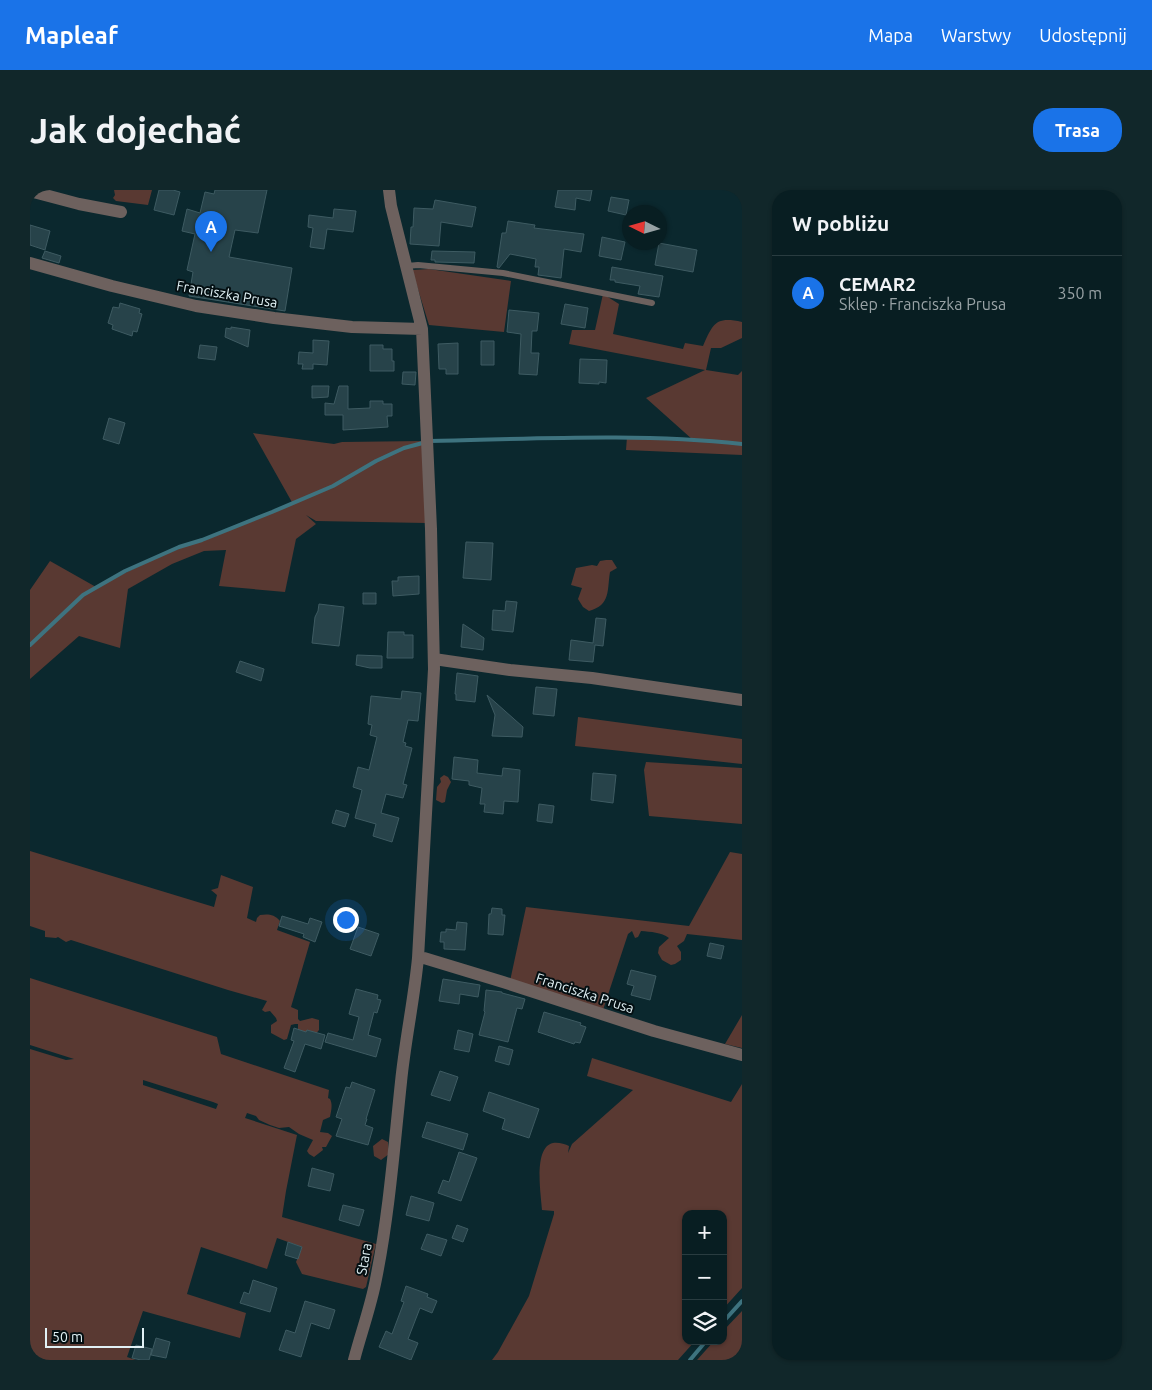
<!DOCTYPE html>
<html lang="pl">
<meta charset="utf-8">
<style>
body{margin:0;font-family:Ubuntu,sans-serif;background:#11272a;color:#f1f3f6}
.controls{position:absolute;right:15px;bottom:15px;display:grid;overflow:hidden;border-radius:10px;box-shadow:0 1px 4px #0004}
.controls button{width:45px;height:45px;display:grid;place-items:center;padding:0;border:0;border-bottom:1px solid #293c40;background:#081e22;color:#f1f3f6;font:25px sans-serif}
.compass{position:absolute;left:592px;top:15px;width:45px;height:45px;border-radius:50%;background:#081e22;box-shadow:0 1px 4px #0004;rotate:275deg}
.scale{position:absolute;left:15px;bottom:12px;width:99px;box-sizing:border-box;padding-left:5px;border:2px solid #e1f1f5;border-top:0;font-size:14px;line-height:18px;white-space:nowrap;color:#e1f1f5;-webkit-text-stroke:4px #040f12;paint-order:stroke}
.you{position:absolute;left:315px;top:729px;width:18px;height:18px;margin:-12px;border:4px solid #fff;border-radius:50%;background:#1a73e8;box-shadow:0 0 0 8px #1a73e833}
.badge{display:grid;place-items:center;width:32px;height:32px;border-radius:50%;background:#1a73e8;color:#fff;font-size:16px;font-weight:700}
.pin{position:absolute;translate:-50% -41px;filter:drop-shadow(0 1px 2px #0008)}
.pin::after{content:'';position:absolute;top:26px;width:18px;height:15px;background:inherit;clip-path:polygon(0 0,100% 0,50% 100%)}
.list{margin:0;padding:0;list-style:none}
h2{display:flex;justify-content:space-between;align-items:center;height:65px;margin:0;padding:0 20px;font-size:21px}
h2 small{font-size:16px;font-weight:400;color:#98a2a5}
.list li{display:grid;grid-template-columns:32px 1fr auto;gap:15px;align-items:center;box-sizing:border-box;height:75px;padding:0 20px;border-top:1px solid #293c40}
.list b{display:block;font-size:19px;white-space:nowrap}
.list p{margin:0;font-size:16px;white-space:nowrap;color:#98a2a5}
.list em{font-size:16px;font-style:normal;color:#98a2a5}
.icon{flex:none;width:28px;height:28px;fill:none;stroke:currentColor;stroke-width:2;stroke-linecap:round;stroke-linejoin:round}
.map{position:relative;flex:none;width:712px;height:1170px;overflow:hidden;border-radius:20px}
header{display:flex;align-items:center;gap:30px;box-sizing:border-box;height:70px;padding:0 25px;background:#1a73e8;color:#fff}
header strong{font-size:24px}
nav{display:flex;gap:28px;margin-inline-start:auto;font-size:18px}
.intro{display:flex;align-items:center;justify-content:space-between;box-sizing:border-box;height:120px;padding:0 30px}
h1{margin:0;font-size:35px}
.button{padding:12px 22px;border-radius:20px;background:#1a73e8;color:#fff;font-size:18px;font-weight:700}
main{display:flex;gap:30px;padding:0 30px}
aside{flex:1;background:#081e22;border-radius:20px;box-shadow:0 1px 4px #0004}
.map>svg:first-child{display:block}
</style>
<header>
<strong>Mapleaf</strong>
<nav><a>Mapa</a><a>Warstwy</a><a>Udostępnij</a></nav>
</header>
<div class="intro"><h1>Jak dojechać</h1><a class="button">Trasa</a></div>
<main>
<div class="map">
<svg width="712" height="1170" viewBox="0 0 712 1170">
<rect width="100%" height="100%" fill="#0b282e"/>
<!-- green -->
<path fill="#593932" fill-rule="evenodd" d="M84,0H122L118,15L86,11L83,8L85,5Z
M399,79L481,91L474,142L399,135L382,80Z
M573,104L589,114L583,144L653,159L655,153L673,156C683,134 685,126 712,132V148L691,158H681L676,180L708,185L712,181V265L596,260L597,247L663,250L616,208L675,180L539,154L542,140H565Z
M223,243L304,254L312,252L392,251L396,333L286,331L276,325L286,334L266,349L255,402L189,396L196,360L174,361L142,374L98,399L90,458L49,446L0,489V400L20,371L66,397L128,367L262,314H263Z
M576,370H582L587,378L580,382C577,400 581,415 559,421L553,417L548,409L552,398L541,395L546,378L562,375L567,376L570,371Z
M548,527L712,549V574L545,556Z
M616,572L712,578V634L619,626L614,580Z
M414,585L418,587L421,592L417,600L415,612L412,613L406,610L407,597L411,592L410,588Z
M0,661L184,717L187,705L181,700L188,698L191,685L223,697L217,728L226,732L227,728L230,725C238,724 244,724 250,731L247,740L280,752L261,817L268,820V829L270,831L282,828L289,830V840L283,847L268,840V834H265L261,835L257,849L254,850L241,843V835L247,831L246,828L240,821L235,822L232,820L237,811L198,800L41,750L36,752L28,747L26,748L15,747V741L0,736Z
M700,662L712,664V750L657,744L654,751L647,756L651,762V770L645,774L641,775L632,770L628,763L629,757L639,748C631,742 621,742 611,741L608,747L605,748L602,741L598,744L573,820L480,791L496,717L659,736Z
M0,788L187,847L191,864L299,900L298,908L300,909C303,915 301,921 300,927L293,930L290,942L298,943L302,946L296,957H292L293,960L284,967L279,964L277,961L283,950L269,944L259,937L249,938L240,935L229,930L226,926L217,923L215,928L267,945L256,1001L252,1027L346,1054L336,1097L333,1099L272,1084L266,1072L272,1057L247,1048L237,1079L171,1057L157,1104L216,1123L210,1148L113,1121L97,1167L106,1170H0V859L36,870L44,869L0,855ZM113,890L183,912L188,914L186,919L113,895Z
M712,825V858L695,854Z
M562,868L701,912L712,894V1098L693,1119V1024H656V1151H665L648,1170H462L468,1162L499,1106L524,1024V1021L512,1020C511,1005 503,957 523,953C528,952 535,954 539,956L538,963L542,954L603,900L557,886Z
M352,949L358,952L359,964L351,970L344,966L343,956Z
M712,1121V1170H667L684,1151H693V1141Z"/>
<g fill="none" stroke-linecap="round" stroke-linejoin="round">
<!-- stream -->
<path stroke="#3e737f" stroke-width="4" d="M0,455L53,405L95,381L149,357L172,350L242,322L303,296L346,271L374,258L400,251C504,249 608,243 712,254
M693,1132L712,1111
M660,1170L676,1151"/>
</g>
<!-- building -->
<path fill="#27434a" stroke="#3e5b62" d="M129,0H143L150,2L144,25L124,20Z
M185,0H237L228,43L205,40L199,67L262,78L255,121L159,106L163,82L157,80L165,44L152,41L157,19L170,23L175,2L184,4Z
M528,0H562L560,11L546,8L545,20L525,17Z
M581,7L599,10L596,25L578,21Z
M405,10L446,17L442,37L411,32L409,56L380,54L381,37H383L384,18L403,19Z
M304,19L326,21L323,42L297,39L294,59L280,57L283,38L278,37L279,25L303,28Z
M478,31L505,35L504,38L554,44L551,62L534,59L531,88L508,85L509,77H505L506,69L480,64L469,78L467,77L472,43H476Z
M0,35L20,41L15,60L0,55Z
M572,47L595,52L591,70L569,66Z
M629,53L667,60L663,82L625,75Z
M15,61L31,66L29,73L12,68Z
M402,61L445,62L444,73L405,72V70H401Z
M582,77L633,86L629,107L608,104L610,96L585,92V90H580Z
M90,113L110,119L109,123L112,124L107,142L103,141L102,146L82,139L83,135L78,133L83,117L89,118Z
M535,114L558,118L555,138L531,134Z
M479,120L509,123L507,141H502L501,163H509L507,185L489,184L491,144L477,142Z
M201,137L220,140L218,157L195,147L196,138L201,139Z
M283,150L299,151L297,175L283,174V179H272L273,174H268L269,162L283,163Z
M451,151H464V175H451Z
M428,153V184H416V179H409L408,154Z
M170,155L187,157L185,170L168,168Z
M340,155H353V159H362V171H364V181H340Z
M550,169L577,170L576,193L569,192V194L549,193Z
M373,182H386L385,195L372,194Z
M282,196H299L298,207L282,208Z
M309,196H318V219L340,218V211H353V214H362V226H357L358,237L313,240V225H295V213L304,214Z
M79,228L95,233L89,254L73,249Z
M436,352L463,353L461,390L433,388Z
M389,386V404L363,406L362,391H368V387Z
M333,403H346V414H333Z
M476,411L487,412L483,442L462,440L463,420L475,421Z
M289,414L314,417L309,456L282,453L285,427L288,421Z
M566,428L576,429L573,456L565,455L563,472L539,470L541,450L563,453Z
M433,434L454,448L453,460L431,457Z
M358,442H374V445H383V468H357Z
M327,465L352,466V478H340L326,475Z
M210,471L234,479L231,491L206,482Z
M427,483L448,486L445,512L426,510V504H425Z
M506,497L527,499L524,526L503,524Z
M372,501L391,503L388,531L378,530L373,552L376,553L375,556L382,558L373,594L377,595L373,608L356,604L351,623L369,628L362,652L343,646L346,634L325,628L332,600L323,597L328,577L339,580L347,547L340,545L342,535L338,534L341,506L371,509Z
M457,505L493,537L492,547L462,546L465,525Z
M424,567L448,570L447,583L472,586L473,578L490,580L488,612L474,611L473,624L454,622L455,614H450L452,598L439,595V591L422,589Z
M563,583L586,585L583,613L561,610Z
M509,614L524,616L522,633L507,631Z
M306,620L319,624L315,637L302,633Z
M462,718L472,719V725H475L473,745L458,744L459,724H461Z
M252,726L278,734L280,728L292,732L285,752L273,747L274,744L249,736Z
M427,732L437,733L435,760L414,759V752H410L411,742H416V739L426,740Z
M328,737L349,744L341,766L320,759Z
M680,753L694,756L691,769L677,766Z
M601,780L626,786L620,810L601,805L604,796L597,794Z
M413,789L450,795L448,807L430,804L429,814L409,811Z
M326,799L348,805L347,809L351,810L347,823L344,822L338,845L351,849L346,867L295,852L298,843L323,850L329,827L319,824Z
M456,800L472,802V803L495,809L492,819L487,818L478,852L449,845L455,822L454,821Z
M514,822L551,833L550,835L556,837L550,853L545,852L544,854L508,842Z
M264,838L276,842L277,840L295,845L291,859L275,854L265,882L254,878L264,851L261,850Z
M428,840L443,844L439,862L424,859Z
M469,856L483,860L479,875L465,871Z
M410,881L428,887L420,911L401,905Z
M322,892L345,900L336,929H337L335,935L343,938L338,955L306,946L312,929L306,927L316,897L320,898Z
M459,902L509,919L499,948L472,939L475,929L453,921Z
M397,932L438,944L433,960L392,947Z
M429,962L447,968L431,1011L408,1003L413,990L419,992Z
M282,978L304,984L300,1001L278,996Z
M381,1006L404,1013L399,1031L376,1025Z
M313,1015L334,1020L329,1036L309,1030Z
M427,1035L438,1039L433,1052L422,1048Z
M397,1044L417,1050L411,1066L391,1059Z
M258,1052L272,1057L268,1069L255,1065Z
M223,1090L247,1098L240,1122L210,1113L214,1102L219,1104Z
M376,1096L398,1104L397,1107L407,1111L402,1123L390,1118L378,1149L388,1153L381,1170L349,1157L356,1141L362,1144L374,1112L371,1111Z
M275,1111L305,1120L299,1139L281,1133L271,1167L249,1160L256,1140L265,1143Z
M126,1148L140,1152L136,1168L121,1165Z
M106,1155L122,1159L119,1170H111L102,1168Z"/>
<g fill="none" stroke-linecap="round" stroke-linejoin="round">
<!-- lane -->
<path stroke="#6d615e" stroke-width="6" d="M377,76L388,75L473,83L622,113"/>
<!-- street -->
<path stroke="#6d615e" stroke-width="12" d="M0,1L49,14L91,22
M0,73L82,96L166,116L244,128L322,137L392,139
M404,469L480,480L562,488L712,510
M388,768H394L473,792L624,841L712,865
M324,1170C331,1143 341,1116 346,1089C359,1024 364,958 371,892C375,851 384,810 388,768L404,479L401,339L392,139L361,16L359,0"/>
</g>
<g text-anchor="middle" stroke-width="4" stroke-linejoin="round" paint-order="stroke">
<!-- street labels -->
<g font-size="14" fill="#e1f1f5" stroke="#040f12">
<text transform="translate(197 104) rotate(10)" y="5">Franciszka Prusa</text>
<text transform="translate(555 803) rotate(18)" y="5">Franciszka Prusa</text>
<text transform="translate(334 1069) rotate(-80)" y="5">Stara</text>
</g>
</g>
</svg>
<div class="controls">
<button>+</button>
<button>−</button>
<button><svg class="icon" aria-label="layers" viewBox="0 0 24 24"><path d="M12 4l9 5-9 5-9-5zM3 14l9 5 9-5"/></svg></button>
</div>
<svg class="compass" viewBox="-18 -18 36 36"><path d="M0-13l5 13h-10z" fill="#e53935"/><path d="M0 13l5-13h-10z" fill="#98a2a5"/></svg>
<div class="scale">50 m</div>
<div class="you"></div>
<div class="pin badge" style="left:181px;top:62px">A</div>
</div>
<aside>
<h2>W pobliżu<small></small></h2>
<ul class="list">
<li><span class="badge">A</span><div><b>CEMAR2</b><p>Sklep · Franciszka Prusa</p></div><em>350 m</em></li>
</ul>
</aside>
</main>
